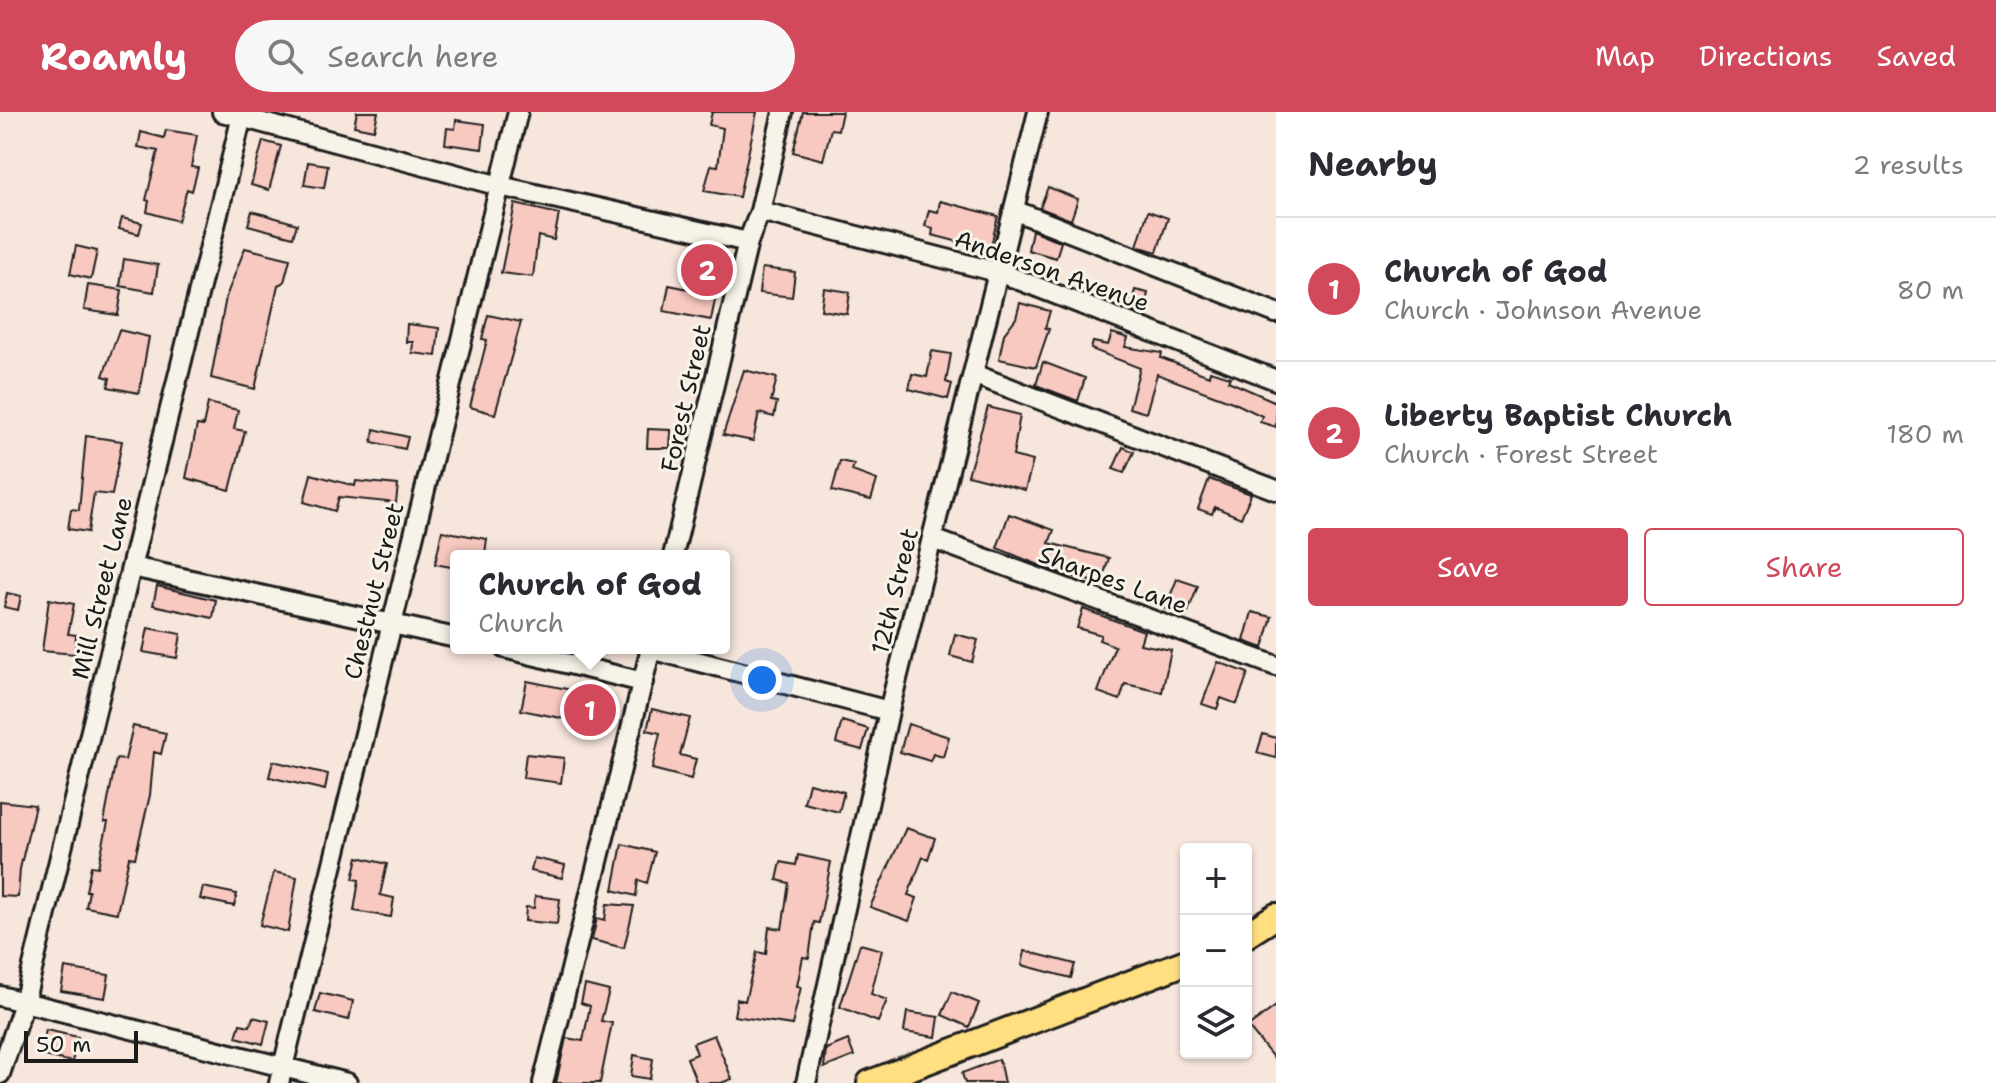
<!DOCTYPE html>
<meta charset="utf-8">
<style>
body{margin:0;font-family:"Shantell Sans",sans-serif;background:#f7f7f7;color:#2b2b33}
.controls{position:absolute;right:24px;bottom:24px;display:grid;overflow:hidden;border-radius:8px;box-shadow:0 2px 6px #0004}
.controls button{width:72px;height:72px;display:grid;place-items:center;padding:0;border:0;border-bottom:2px solid #e1e1e2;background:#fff;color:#2b2b33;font:40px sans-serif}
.scale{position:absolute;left:24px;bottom:20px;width:114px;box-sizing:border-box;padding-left:8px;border:4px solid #1c1c1c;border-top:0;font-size:22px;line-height:28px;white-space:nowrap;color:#1c1c1c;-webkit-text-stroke:6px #f7f3e8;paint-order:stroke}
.you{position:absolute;left:762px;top:568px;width:28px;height:28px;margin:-20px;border:6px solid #fff;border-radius:50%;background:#1a73e8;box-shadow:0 0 0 12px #1a73e833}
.badge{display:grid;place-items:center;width:52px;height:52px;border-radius:50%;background:#d1495b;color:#fff;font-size:26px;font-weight:700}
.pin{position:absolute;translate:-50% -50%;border:4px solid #fff;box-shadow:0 2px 8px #0006}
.popup{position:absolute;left:450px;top:438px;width:280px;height:104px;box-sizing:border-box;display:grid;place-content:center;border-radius:8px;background:#fff;filter:drop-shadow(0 2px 6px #0005);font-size:26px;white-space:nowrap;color:#7c7c81}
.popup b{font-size:30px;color:#2b2b33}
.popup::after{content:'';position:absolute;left:50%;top:100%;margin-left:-16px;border:16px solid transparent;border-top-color:#fff}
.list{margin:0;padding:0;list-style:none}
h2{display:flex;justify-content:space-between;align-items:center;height:104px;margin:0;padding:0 32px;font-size:34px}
h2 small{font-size:26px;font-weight:400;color:#7c7c81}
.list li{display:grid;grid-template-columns:52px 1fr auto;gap:24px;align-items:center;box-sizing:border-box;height:144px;padding:0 32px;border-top:2px solid #e1e1e2}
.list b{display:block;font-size:30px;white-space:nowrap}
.list p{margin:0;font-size:26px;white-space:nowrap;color:#7c7c81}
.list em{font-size:26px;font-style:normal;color:#7c7c81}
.actions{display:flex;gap:16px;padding:24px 32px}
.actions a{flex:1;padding:18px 0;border:2px solid #d1495b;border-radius:8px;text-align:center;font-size:28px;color:#d1495b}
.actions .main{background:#d1495b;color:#fff}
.icon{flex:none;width:44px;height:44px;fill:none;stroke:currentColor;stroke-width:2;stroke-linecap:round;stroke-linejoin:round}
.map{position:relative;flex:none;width:1276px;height:971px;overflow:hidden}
header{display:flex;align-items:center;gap:48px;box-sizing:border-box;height:112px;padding:0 40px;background:#d1495b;color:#fff}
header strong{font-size:38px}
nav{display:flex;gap:44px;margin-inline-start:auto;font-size:28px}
.search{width:560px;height:72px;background:#f7f7f7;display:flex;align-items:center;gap:20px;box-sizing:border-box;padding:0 28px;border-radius:44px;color:#7c7c81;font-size:30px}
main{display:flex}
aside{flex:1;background:#fff}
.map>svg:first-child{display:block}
</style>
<header>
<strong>Roamly</strong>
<div class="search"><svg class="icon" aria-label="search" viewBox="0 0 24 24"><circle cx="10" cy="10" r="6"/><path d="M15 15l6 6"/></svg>Search here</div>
<nav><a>Map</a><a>Directions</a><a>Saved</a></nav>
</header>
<main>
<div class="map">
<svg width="1276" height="971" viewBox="0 0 1276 971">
<rect width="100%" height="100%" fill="#f7e6dc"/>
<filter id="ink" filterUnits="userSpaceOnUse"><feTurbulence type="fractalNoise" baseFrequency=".0125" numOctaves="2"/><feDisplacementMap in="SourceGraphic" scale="16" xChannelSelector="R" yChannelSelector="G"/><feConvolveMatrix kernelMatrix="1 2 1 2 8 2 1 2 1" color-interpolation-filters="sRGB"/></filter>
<g filter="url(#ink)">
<!-- building -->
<path fill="#f8c9c0" stroke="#1c1c1c" stroke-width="2" d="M357,0H378L374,18L354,14Z
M712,0H757L739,85L704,79L711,53L718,54L723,16L709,13Z
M803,0H842L838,18L831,17L823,48L793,40Z
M456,8L485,12L482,37L445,32L447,16L455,17Z
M166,18L197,23L191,55L198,56L192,79L187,77L178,109L147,100L149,89L146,88L158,39L138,35L141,20L164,26Z
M263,29L281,34L269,78L251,73Z
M308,50L328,53L324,76L304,73Z
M1048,75L1078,87L1071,108L1040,96Z
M940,89L998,104L990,138L932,123L933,117L925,114L929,98L938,100Z
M515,92L559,102L554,128L538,124L533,165L501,161Z
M252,99L297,112L293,125L248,113Z
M1148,99L1168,106L1157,140L1137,134Z
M122,106L142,111L139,122L119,117Z
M1032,118L1061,130L1056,146L1028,138Z
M76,134L97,139L91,167L70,162Z
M245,136L290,147L284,170L278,173L255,277L211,266L226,185Z
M696,137L724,143L711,208L664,199L669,173L689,177Z
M124,147L158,153L154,180L120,174Z
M762,156L795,160L792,185L759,181Z
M88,173L122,178L118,203L84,198Z
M824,176L850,180L847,202L821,198Z
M1135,178L1148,181L1143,202L1130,198Z
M1020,191L1050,199L1045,216L1049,217L1036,255L999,247L1004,222L1016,206Z
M488,203L521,210L495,302L470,295L487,228L482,227Z
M407,212L439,216L436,244L412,241L413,230H406Z
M119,218L149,225L139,281L108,275L110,266L103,264Z
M1112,221L1128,226L1125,235L1162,241L1161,246L1209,264L1210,259L1230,265L1228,269L1276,290V315L1260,310L1262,304L1235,291L1157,262L1146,301L1129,296L1140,256L1091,237L1093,230L1108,233Z
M932,239L951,242L946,270L952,272L948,287L909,277L912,262L927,265Z
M1043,250L1085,266L1078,289L1036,273Z
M744,258L777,266L771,289L777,290L774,305L759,301L753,329L723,323Z
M208,291L238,298L234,317L245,319L230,378L186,366L197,313L203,314Z
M988,295L1020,303L1013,344L1033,349L1025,378L968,363Z
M374,317L408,325L405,337L372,330Z
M648,317L671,318L670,336H647Z
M86,324L122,329L112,383L94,381L88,420L68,417L71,397L79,398Z
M1123,335L1134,340L1124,361L1113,357Z
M840,349L854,352L852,359L877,368L871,388L832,379Z
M311,362L355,374L356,369L398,373L396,391L339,385L335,399L304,390Z
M1209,367L1251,382L1241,406L1215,395L1212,402L1198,397Z
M1009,402L1054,418L1049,431L1109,446L1101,472L1054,459L997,436Z
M442,419L487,427L485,442L465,439V444H456V456L435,452Z
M1177,467L1198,474L1186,505L1165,497Z
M157,474L216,488L213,506L153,493Z
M7,481L21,484L18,498L4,495Z
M49,487L74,492L68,522L76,523L75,542L42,539Z
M1083,497L1144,519L1140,532L1171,538L1162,580L1125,572L1120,588L1098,580L1115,534L1099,528L1101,523L1077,516Z
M1252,500L1272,505L1263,536L1244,529Z
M148,516L181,522L177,546L143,540Z
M955,522L978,528L972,550L950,544Z
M1218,550L1248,561L1237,592L1221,586L1217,597L1202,592Z
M527,569L577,579L575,588L581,589L579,601L572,600L571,608L521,598Z
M652,597L690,606L680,643L696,647L691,667L652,657L660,621L647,618Z
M842,609L868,617L862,638L836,631Z
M908,612L949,625L943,645L933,642L930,649L900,640Z
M133,614L166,621L161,642L154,640L150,683L135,746L129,745L117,801L86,795L89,779H86L91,754L98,755L108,710H104L116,647L125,648Z
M1263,622L1276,626V646L1257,641Z
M526,642L564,646L561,671L523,666Z
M273,649L328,662L325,678L269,665Z
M809,671L844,680L839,700L804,691Z
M0,689L35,693L20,757L18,785L0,784Z
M906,716L935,726L928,747L923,745L908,783L917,786L909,809L870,795Z
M622,732L655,740L647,771L638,768L636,784L613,778Z
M798,743L831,750L819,811L814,810L809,846L803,845L797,874L801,875L792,913L734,904L737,887L745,889L757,840L766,842L769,815L782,817L789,771L777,768L781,750L796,753Z
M358,745L387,752L380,783L394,786L391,805L354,799L359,768L353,767Z
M534,746L565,753L562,766L531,759Z
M274,760L297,765L288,820L260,813Z
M203,775L237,782L234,794L200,787Z
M535,784L560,787L557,812L525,809L526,795L534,796Z
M607,792L634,794L624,836L592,828L597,806L605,808Z
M860,832L882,838L871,882L887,888L878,910L840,895Z
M1025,839L1075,852L1071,866L1022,853Z
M65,856L109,863L105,886L61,879Z
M585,873L609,879L601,909L612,911L600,971H556L566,926L583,929L590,894L581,891Z
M952,880L979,891L969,915L942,903Z
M320,881L353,889L349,908L315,900Z
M1276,894V949L1248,915Z
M907,900L939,905L936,925L904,920Z
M253,905L269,909L263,932L236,925L240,912L250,914Z
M46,918L78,925L72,950L40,943Z
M714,923L732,967L721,971H697L687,946L697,942L693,931Z
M848,928L854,944L824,956L826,937Z
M634,943L653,947L650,967L631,964Z
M999,947L1004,971H965L962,961Z"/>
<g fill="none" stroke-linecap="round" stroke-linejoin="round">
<defs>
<path id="minor" d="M222,0L500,74L748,130
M760,99L1001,161L1276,268
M1016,99L1276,201
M973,262L1276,378
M933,427L1276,554
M673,444L748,130L760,99L783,0
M132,455L456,526
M504,536L643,570
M650,537L889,599
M0,884L347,971
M0,962L24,891L243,0
M279,971L518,0
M543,971L651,536
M806,971L889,599L1038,0"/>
<path id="major" d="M1246,823L1276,804
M870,971L1186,850"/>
</defs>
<!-- minor casing -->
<use href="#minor" stroke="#1c1c1c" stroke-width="24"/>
<!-- major casing -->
<use href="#major" stroke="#1c1c1c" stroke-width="30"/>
<!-- minor -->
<use href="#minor" stroke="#f7f3e8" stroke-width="18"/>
<!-- major -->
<use href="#major" stroke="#ffdf80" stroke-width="24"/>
</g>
</g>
<g text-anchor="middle" stroke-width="6" stroke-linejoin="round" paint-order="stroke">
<!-- street labels -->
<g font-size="24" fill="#1c1c1c" stroke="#f7f3e8">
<text transform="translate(1052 159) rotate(19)" y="8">Anderson Avenue</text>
<text transform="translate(686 286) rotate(-77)" y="8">Forest Street</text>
<text transform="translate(1113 468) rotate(20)" y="8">Sharpes Lane</text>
<text transform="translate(102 476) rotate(-76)" y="8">Mill Street Lane</text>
<text transform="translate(374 479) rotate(-76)" y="8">Chestnut Street</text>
<text transform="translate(895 479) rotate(-76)" y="8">12th Street</text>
</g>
</g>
</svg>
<div class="controls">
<button>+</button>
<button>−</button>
<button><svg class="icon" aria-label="layers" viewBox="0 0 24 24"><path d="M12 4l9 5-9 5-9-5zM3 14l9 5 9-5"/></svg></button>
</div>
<div class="scale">50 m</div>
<div class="you"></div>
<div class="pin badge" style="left:590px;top:598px">1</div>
<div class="popup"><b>Church of God</b>Church</div>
<div class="pin badge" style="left:707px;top:158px">2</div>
</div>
<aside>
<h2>Nearby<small>2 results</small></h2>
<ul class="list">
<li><span class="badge">1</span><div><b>Church of God</b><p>Church · Johnson Avenue</p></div><em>80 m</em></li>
<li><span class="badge">2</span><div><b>Liberty Baptist Church</b><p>Church · Forest Street</p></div><em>180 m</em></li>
</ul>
<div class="actions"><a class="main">Save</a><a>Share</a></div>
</aside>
</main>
